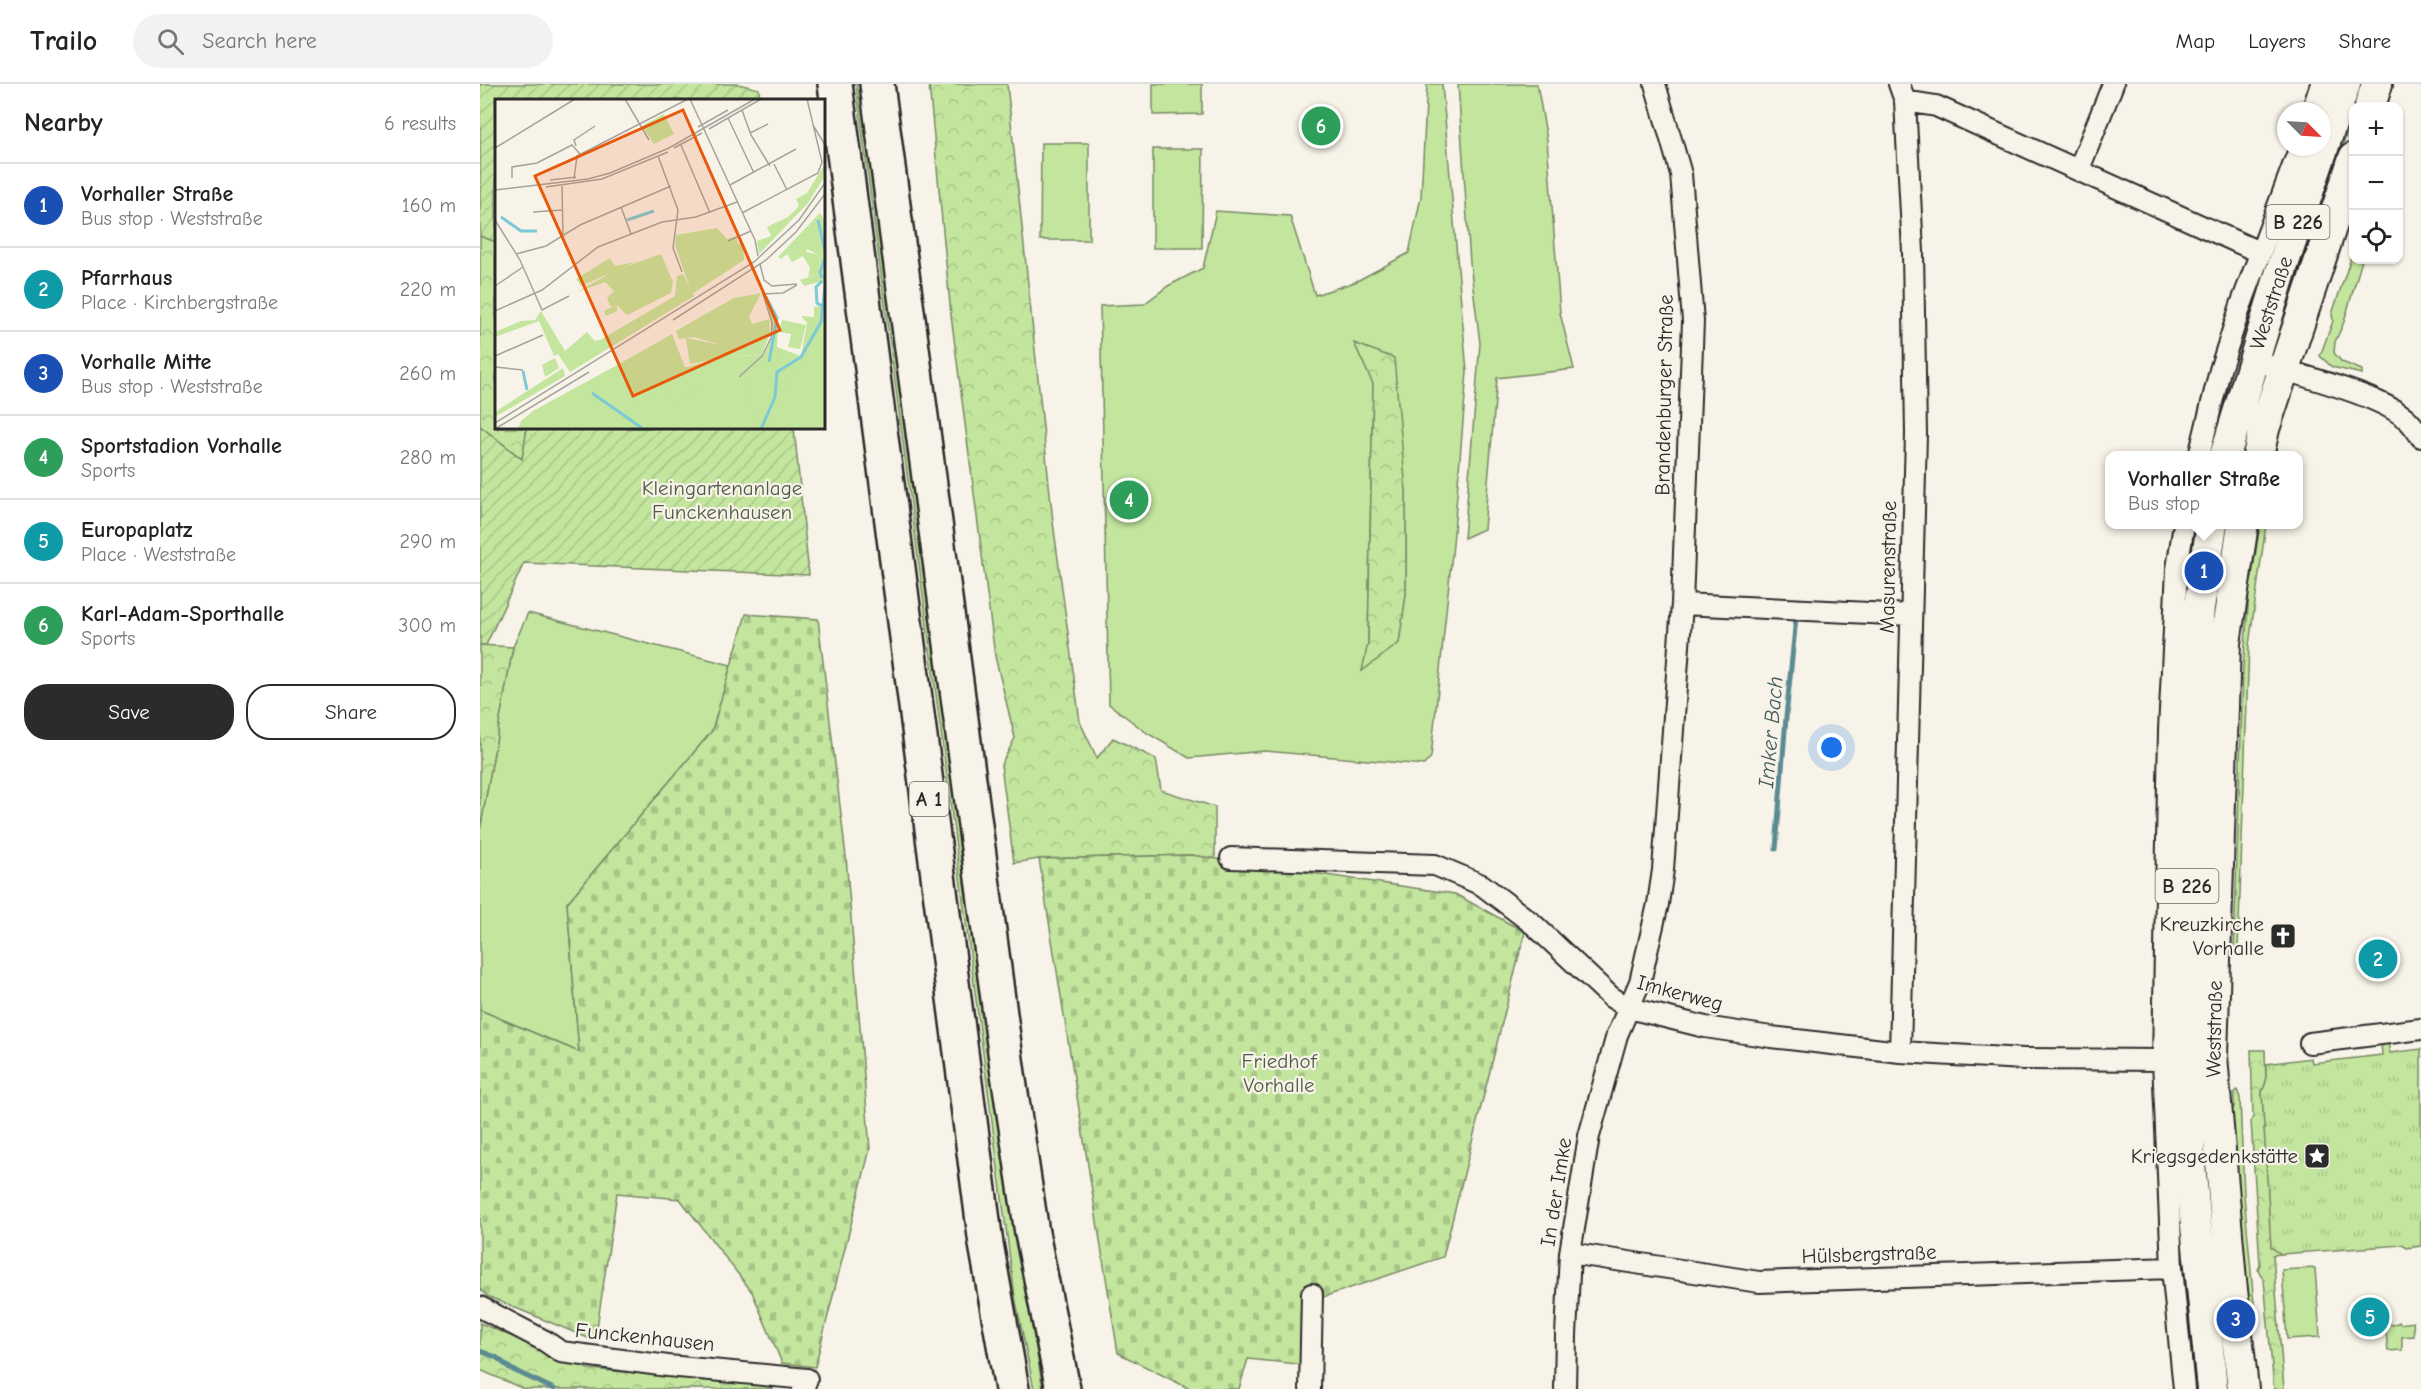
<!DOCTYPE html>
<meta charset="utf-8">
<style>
body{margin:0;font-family:"Comic Neue",sans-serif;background:#f2f2f2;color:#222}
.controls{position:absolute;right:18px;top:18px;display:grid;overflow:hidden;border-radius:12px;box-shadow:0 2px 4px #0004}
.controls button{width:54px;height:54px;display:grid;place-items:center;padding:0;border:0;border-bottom:2px solid #e0e0e0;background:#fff;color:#222;font:30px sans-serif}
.compass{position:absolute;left:1797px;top:18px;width:54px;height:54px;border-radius:50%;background:#fff;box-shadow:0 2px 4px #0004;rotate:114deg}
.you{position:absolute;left:1352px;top:664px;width:21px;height:21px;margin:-15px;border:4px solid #fff;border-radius:50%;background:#1a73e8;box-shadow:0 0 0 9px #1a73e833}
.badge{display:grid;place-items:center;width:39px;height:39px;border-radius:50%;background:#2b2b2b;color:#fff;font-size:20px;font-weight:700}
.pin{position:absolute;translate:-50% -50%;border:3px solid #fff;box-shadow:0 2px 6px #0006}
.popup{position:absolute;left:1625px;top:367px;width:198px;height:78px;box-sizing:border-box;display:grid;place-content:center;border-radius:12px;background:#fff;filter:drop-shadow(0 2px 4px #0005);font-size:20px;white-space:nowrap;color:#767676}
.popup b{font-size:22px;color:#222}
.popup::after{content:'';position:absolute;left:50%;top:100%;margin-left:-12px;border:12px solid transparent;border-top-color:#fff}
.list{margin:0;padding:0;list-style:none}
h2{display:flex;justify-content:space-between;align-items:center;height:78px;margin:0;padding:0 24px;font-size:26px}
h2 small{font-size:20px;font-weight:400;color:#767676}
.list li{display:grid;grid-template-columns:39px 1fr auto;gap:18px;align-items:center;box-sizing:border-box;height:84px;padding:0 24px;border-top:2px solid #e0e0e0}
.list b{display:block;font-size:22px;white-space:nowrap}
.list p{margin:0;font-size:20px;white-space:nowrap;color:#767676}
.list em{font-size:20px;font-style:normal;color:#767676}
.actions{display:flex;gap:12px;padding:18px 24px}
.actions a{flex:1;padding:14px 0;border:2px solid #2b2b2b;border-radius:24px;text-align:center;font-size:21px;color:#2b2b2b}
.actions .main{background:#2b2b2b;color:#fff}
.icon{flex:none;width:33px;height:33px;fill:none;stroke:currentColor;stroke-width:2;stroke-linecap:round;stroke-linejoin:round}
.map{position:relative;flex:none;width:1941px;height:1305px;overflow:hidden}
header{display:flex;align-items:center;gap:36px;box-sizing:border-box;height:84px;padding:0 30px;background:#fff;border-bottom:2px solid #e0e0e0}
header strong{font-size:28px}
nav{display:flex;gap:33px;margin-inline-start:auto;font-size:21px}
.search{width:420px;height:54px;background:#f2f2f2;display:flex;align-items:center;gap:15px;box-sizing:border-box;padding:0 21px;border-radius:33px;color:#767676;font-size:22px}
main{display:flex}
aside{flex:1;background:#fff}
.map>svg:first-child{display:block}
</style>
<header>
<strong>Trailo</strong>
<div class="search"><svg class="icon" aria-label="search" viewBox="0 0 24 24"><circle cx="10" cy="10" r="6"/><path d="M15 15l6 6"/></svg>Search here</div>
<nav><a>Map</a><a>Layers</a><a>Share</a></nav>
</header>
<main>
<aside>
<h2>Nearby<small>6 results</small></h2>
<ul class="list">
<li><span class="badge" style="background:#1a4fb4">1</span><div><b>Vorhaller Straße</b><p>Bus stop · Weststraße</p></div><em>160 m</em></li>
<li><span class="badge" style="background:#0f9aa8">2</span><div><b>Pfarrhaus</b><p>Place · Kirchbergstraße</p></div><em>220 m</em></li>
<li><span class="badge" style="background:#1a4fb4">3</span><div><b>Vorhalle Mitte</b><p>Bus stop · Weststraße</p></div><em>260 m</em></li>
<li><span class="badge" style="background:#2e9e5b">4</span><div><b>Sportstadion Vorhalle</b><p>Sports</p></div><em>280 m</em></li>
<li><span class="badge" style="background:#0f9aa8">5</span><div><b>Europaplatz</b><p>Place · Weststraße</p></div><em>290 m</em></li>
<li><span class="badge" style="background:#2e9e5b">6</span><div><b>Karl-Adam-Sporthalle</b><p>Sports</p></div><em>300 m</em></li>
</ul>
<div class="actions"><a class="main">Save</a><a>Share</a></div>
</aside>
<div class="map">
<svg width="1941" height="1305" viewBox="0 0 1941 1305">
<defs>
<pattern id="forest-crowns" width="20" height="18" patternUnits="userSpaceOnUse" patternTransform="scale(1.5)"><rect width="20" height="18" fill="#c3e59e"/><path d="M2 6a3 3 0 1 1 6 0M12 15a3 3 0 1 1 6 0" fill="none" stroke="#a8c588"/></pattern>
<pattern id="cemetery-stones" width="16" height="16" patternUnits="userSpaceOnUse" patternTransform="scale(1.5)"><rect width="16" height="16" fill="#c3e59e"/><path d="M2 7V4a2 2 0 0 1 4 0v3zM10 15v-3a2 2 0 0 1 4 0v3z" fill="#a8c588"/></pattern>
<pattern id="park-tufts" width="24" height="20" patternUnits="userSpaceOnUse" patternTransform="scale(1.5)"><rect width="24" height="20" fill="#c3e59e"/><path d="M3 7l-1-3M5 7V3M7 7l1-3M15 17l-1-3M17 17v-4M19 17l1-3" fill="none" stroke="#a8c588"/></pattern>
<pattern id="garden-furrows" width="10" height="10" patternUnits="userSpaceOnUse" patternTransform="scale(1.5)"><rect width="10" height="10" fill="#c3e59e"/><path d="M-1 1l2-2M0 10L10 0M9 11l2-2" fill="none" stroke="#a8c588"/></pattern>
</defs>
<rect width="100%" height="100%" fill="#f7f3e8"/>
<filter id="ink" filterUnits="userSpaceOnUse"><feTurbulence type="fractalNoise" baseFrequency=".0167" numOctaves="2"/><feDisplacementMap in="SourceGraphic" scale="12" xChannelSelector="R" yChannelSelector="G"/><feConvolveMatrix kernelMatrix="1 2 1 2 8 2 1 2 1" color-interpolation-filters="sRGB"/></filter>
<g filter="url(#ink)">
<!-- grass -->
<path fill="#c3e59e" stroke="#778864" stroke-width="1.5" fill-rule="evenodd" d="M376,0H382L520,1052L563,1305H554L535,1213Z
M673,0H722V30L673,31Z
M947,0H962L987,288L973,460L951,673L944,681L785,667L709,674L667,649L629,620L620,222L664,220L688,202L723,184L736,127L810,132L835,211L875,198L929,169L941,113ZM893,300L926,407V510L919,558L883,586L888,559Z
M978,0H1057L1067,56L1080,229L1094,285L1017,294L1004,445L984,454L1000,259L990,179Z
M1875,0H1884L1876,22H1874L1873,31L1807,230L1800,227Z
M561,59H609V156H560Z
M673,65H723L722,164H673Z
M1873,168L1874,176H1882L1864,238L1855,258L1854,269L1862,278L1882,286V290L1852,283L1840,272L1853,237L1852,230Z
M1780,441H1786L1769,561L1758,865H1754L1763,584L1769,510Z
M48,529L251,581L232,647L87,819L99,968L0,926V746L33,563Z
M1757,1006L1760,1014L1764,1111L1774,1220L1771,1221L1766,1209L1751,1026L1754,1023V1009Z
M1835,1184L1840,1253L1807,1255L1802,1186Z
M1919,1238L1920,1240L1933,1238L1934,1252L1922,1253V1266L1908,1267L1905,1239L1913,1241Z"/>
<!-- forest -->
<path fill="url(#forest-crowns)" stroke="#778864" stroke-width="1.5" d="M449,0H527L573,438L600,638L617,674L633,654L676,675L681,706L735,723V775L711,771L559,775L534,779L521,681L535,654L515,572L471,231Z
M0,152L16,158V344H47L42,375L0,342Z
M874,259L914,274L926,407V510L919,559L882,587L888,559L893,300Z
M0,561L33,563L0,746Z
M1771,966H1785L1786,998L1782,1008L1792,1163L1801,1170L1793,1171L1804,1305H1794L1784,1196L1778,1186L1780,1180L1771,1037L1773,1033Z
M0,1239L108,1285L288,1299L293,1305H44L0,1286Z"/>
<!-- cemetery -->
<path fill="url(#cemetery-stones)" stroke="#778864" stroke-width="1.5" d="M266,530L338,535L366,773L390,1065L335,1283L302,1279L272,1208L200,1115L137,1109L115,1257L7,1212L0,1205V926L99,968L87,819L232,647Z
M711,771L975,810L1045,848L963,1173L843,1213L837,1282L768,1275L759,1305H710L638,1269L559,775Z"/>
<!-- park -->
<path fill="url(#park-tufts)" stroke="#778864" stroke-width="1.5" d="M1901,958H1908L1910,969L1941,965V1162L1927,1164L1922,1161L1801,1170L1791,1163L1782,1008L1786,998V980L1831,974L1832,979L1902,971Z"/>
<!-- garden -->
<path fill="url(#garden-furrows)" stroke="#778864" stroke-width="1.5" d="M0,0H258L279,5L280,16H16V158L0,152Z
M0,342L42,375L47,344H314L329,491L44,479L6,561H0Z"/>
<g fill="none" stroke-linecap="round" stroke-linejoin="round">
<!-- stream -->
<path stroke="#5b8a92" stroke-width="5" d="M1296,765L1306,633L1316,534
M0,1267L16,1273L31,1285L74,1305"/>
<defs>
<path id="minor" d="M1419,0L1425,17L1433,168L1436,350L1420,968
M1425,17L1456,22L1779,168
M1832,27L1841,0
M1599,85L1633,0
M1792,282C1828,294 1894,310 1923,332C1931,337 1936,346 1941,353
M1719,372L1740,286L1761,221L1820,63
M1202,520L1431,531
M751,774L955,781L1002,801L1053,840L1131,913L1149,924L1225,943L1291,953L1420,968L1544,975L1683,976
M1830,959L1941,945
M1090,1169L1279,1198L1692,1184
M0,1223L65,1257L81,1268L188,1282L327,1295L323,1305
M830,1305L832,1210
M1085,1305L1086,1251L1090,1169L1109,1052L1137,951L1160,898L1178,820L1183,786L1202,520L1213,237L1201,90L1175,0
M1704,1305L1692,1184L1683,976L1689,646L1697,485L1704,440"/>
<path id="primary" d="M1890,22L1897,0
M1745,372L1803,181L1865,0
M1778,372L1784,345L1874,74
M1763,440L1745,559L1732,972L1751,1197L1763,1305
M1732,1305L1710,1080L1704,915L1715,568L1719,524L1732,440"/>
<path id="motorway" d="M355,0L506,1160L532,1305
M397,0L527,983L552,1149L583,1305"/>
</defs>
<!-- minor casing -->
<use href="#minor" stroke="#2b2b2b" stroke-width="24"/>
<!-- primary casing -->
<use href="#primary" stroke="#2b2b2b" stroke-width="34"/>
<!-- motorway casing -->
<use href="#motorway" stroke="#2b2b2b" stroke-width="38"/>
<!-- minor -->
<use href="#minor" stroke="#f7f3e8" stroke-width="20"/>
<!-- primary -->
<use href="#primary" stroke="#f7f3e8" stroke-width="30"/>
<!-- motorway -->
<use href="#motorway" stroke="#f7f3e8" stroke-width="33"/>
</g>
</g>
<!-- icons -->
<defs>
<symbol id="church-square" viewBox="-11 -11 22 22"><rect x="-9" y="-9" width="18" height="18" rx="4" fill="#2b2b2b" stroke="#f7f3e8"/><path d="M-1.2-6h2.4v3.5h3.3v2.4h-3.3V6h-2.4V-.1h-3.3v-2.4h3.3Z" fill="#fff"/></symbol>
<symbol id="sight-square" viewBox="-11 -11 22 22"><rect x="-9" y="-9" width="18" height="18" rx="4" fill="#2b2b2b" stroke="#f7f3e8"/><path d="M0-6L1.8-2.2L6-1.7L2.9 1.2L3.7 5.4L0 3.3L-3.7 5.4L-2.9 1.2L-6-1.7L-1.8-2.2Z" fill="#fff"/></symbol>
</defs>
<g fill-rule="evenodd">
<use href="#church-square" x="1788" y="837" width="30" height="30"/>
<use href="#sight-square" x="1822" y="1057" width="30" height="30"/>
</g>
<g text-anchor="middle" stroke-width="4.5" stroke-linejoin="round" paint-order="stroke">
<!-- shield labels -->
<g fill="#f7f3e8" stroke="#686764" stroke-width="1.5">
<rect x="1786.5" y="121" width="63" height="34" rx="4.5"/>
<rect x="429.5" y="698" width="39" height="34" rx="4.5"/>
<rect x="1675.5" y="785" width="63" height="34" rx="4.5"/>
</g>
<g font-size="20" font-weight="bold" fill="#2b2b2b">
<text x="1818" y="145">B 226</text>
<text x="449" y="722">A 1</text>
<text x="1707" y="809">B 226</text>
</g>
<!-- street labels -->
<g font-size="21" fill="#2b2b2b" stroke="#f7f3e8">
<text transform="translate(1791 219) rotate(-72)" y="7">Weststraße</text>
<text transform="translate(1184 311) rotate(-89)" y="7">Brandenburger Straße</text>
<text transform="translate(1408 483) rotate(-89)" y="7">Masurenstraße</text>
<text transform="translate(1200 909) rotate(15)" y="7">Imkerweg</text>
<text transform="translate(1734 945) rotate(-89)" y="7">Weststraße</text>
<text transform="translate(1076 1108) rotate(-81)" y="7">In der Imke</text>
<text transform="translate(1389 1170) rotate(-2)" y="7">Hülsbergstraße</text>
<text transform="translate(165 1253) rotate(6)" y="7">Funckenhausen</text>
</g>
<!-- park labels -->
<g font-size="21" fill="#515a48" stroke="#f7f3e8">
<text x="242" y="411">Kleingartenanlage<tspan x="242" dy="24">Funckenhausen</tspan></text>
<text x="799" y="984">Friedhof<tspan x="799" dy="24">Vorhalle</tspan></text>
</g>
<!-- poi labels -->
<g font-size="21" fill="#2b2b2b" stroke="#f7f3e8" text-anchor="end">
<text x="1784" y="847">Kreuzkirche<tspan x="1784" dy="24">Vorhalle</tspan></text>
<text x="1818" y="1079">Kriegsgedenkstätte</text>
</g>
<!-- water labels -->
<g font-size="22" font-style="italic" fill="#435b5e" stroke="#f7f3e8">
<text transform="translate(1290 648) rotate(-85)" y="8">Imker Bach</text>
</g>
</g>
<!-- overview -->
<g transform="translate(15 15)">
<rect width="330" height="330" fill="#f7f3e8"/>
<path d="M318,133L329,137L327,143H314L311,153L322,155L325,162L323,175L313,178L315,169L308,157L297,163L292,155ZM166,155L178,183L176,194L132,216L122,206V212L111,217L109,212L119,207H115L112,199L119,192L110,183L82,193L121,171ZM115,159L120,167L140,163L86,187L81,180ZM287,221L311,226L305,250L293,248L296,235L284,233ZM242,237L243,256L195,265L191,239L226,246Z" fill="#c3e59e"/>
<path d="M330,65L328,80L313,104L264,155L262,142L276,137L272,128L293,118L304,107L301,100L312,94ZM325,114L330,122V186L324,183L309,187L305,181L323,175L325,162L322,155L310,149L314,143H327L328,137L318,133L286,160L283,158ZM188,175L199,197L75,273L63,255L59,257L44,222L0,238V233L26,222L40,221L46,212L70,252L92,233L100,242L105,241L180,197L182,177ZM330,187V330H23L26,322L38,312L124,265L132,303L154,279L235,256L268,257L278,237L271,197L283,221L282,248L306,257L312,224L306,217L319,218V208L329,207ZM68,269L70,277L0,318V313Z" fill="#c3e59e"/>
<path d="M222,129L232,140L241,137L243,145H248L249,161L197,195L180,146L181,136ZM266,194L254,218L257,225L274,220L275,235L266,257L243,256L242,237L226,246L199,238L184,240L181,232L207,217L239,199Z" fill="#c3e59e"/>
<path d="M169,15L179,35L159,45L147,27ZM272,251L279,253V256L310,258L283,297L278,311L282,330H258L256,288L249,275ZM60,259L64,269L50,278L47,266Z" fill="#c3e59e"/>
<path d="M177,235L190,268H201L210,287L181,302L173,293L177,273L154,280L155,298L132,303L124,265Z" fill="#c3e59e"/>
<path fill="none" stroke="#7bcad6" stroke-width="3" d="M6,118L26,132H42M132,121L159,112M323,121L330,152M327,179L325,173L330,159M271,198L282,219L274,263M327,207L322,204L321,188L327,182M28,272L32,291M97,294L147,329M266,330L280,298L282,273L306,258L326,223L330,187"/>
<path fill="none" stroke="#a5a39c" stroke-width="1.5" d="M130,0L154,41M195,0L260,141L263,157M247,11L256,36L275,67M233,19L259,74M318,26L330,46M203,28L233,11M214,30L266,0M255,34L273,25M186,46L215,114M81,47L79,41L100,27M0,49L80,0M179,49L207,34M163,57L183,111L178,149L187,173M279,65L292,91M17,79V68L42,64L77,46L85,55M79,80L82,57L193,0M55,81L81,78M235,86L301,50M67,87L68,135M51,88L107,80L173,53M0,91L93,80L115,74L174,49L260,0M126,108L136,135M38,113L67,111M247,114L323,74L327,63L312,0M0,121L25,161L47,211L74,197M233,142L256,132M21,155L51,147L85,126L176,87M265,165L269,181L277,187L302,185M0,187L28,168M0,212L47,191L103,148L167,123L201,118L242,103M178,221L271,161L301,133L330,95M0,257L48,236M0,268L28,271M244,278L267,257L276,239L277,224L268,195L288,194L302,186M0,324L259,163L304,121L330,84M0,330L94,273"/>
<path fill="#e8590c" fill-opacity="0.15" stroke="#e8590c" stroke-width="3" d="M188,11L285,231L138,297L40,77Z"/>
<rect width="330" height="330" fill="none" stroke="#2b2b2b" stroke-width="3"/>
</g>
</svg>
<div class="controls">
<button>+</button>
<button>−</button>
<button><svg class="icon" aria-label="locate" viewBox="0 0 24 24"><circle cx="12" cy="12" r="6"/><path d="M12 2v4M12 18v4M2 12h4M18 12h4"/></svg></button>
</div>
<svg class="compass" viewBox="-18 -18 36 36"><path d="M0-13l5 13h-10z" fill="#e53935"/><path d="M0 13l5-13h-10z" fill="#767676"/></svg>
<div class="you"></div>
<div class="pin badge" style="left:1724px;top:487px;background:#1a4fb4">1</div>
<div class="popup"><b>Vorhaller Straße</b>Bus stop</div>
<div class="pin badge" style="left:1898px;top:875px;background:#0f9aa8">2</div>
<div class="pin badge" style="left:1756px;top:1235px;background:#1a4fb4">3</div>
<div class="pin badge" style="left:649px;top:416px;background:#2e9e5b">4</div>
<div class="pin badge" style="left:1890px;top:1233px;background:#0f9aa8">5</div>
<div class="pin badge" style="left:841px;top:42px;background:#2e9e5b">6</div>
</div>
</main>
